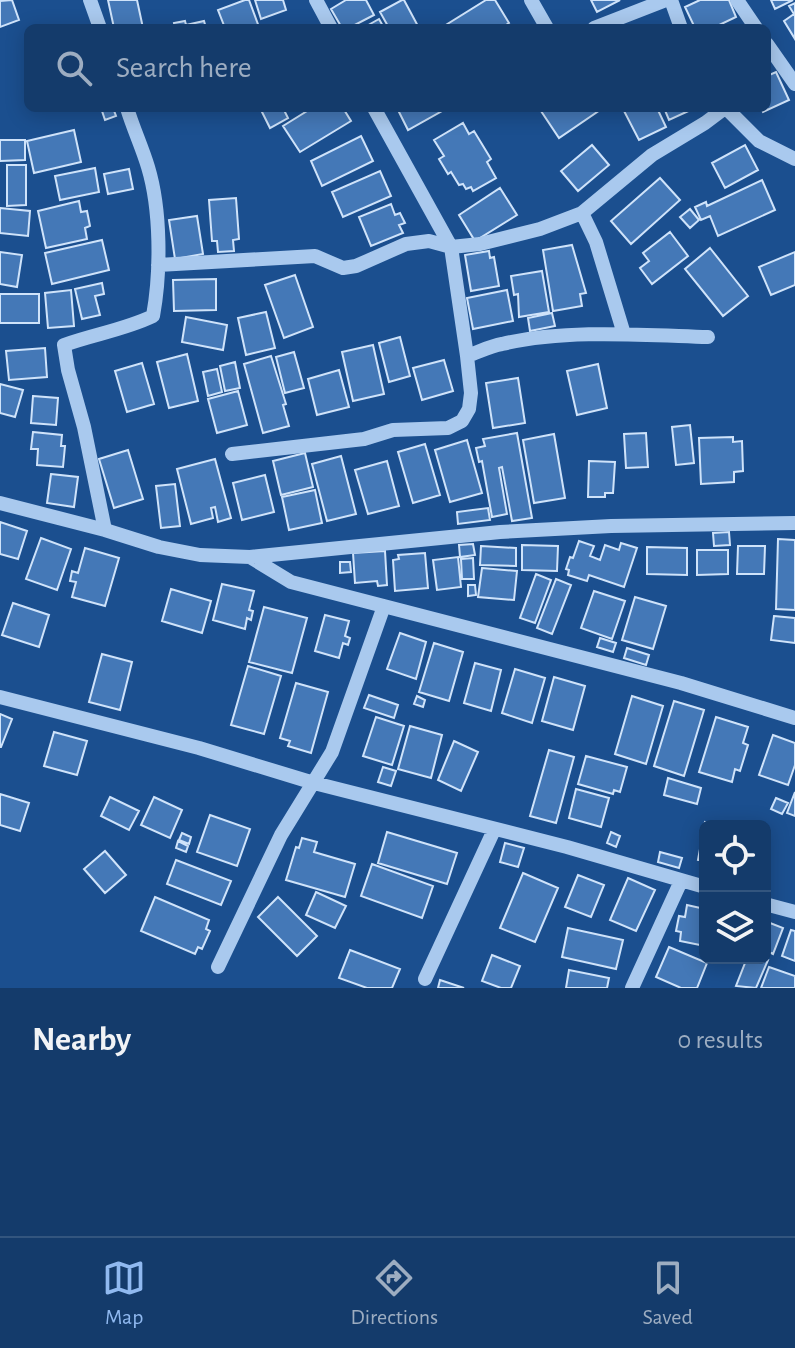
<!DOCTYPE html>
<style>
body{margin:0;font-family:"Alegreya Sans",sans-serif;background:#1d4271;color:#f1f3f6}
.controls{position:absolute;right:24px;bottom:24px;display:grid;overflow:hidden;border-radius:12px;box-shadow:0 4px 20px #0003}
.controls button{width:72px;height:72px;display:grid;place-items:center;padding:0;border:0;border-bottom:2px solid #33557e;background:#143b6b;color:#f1f3f6;font:40px sans-serif}
.list{margin:0;padding:0;list-style:none}
h2{display:flex;justify-content:space-between;align-items:center;height:104px;margin:0;padding:0 32px;font-size:34px}
h2 small{font-size:26px;font-weight:400;color:#9dadc1}
.icon{flex:none;width:44px;height:44px;fill:none;stroke:currentColor;stroke-width:2;stroke-linecap:round;stroke-linejoin:round}
.map{position:relative;flex:none;width:795px;height:988px;overflow:hidden}
.search{position:absolute;background:#143b6b;box-shadow:0 4px 20px #0003;left:24px;right:24px;top:24px;height:88px;display:flex;align-items:center;gap:20px;box-sizing:border-box;padding:0 28px;border-radius:12px;color:#9dadc1;font-size:30px}
.sheet{height:248px;background:#143b6b}
nav{display:flex;justify-content:space-around;align-items:center;box-sizing:border-box;height:112px;border-top:2px solid #33557e;background:#143b6b;font-size:22px;color:#9dadc1}
nav a{display:grid;justify-items:center;gap:4px}
nav .on{color:#90b9f0}
.map>svg:first-child{display:block}
</style>
<div class="map">
<svg width="795" height="988" viewBox="0 0 795 988">
<rect width="100%" height="100%" fill="#1b4f8f"/>
<!-- building -->
<path fill="#4478b7" stroke="#cfe3fa" stroke-width="2" d="M12,0L19,20L0,27V1Z
M108,0H137L143,28H114Z
M245,0H249L259,27L225,28L218,10Z
M255,0H283L286,10L261,19Z
M346,0H366L374,15L349,28H342L331,9Z
M402,0H404L419,28H389L380,12Z
M486,0H495L509,23L501,28H441Z
M591,0H620L597,12Z
M700,0H729L736,17L713,28H695L685,7Z
M771,0H793L775,9Z
M795,3V39L784,21L794,14L789,6Z
M379,19L384,28H363Z
M185,21L186,25L204,21L206,28H175L174,23Z
M776,72L789,100L763,112L761,108H767V76Z
M101,108H113L116,116L105,120Z
M260,108H283L288,118L270,128Z
M312,108H343L351,121L300,152L283,126Z
M397,108H441L442,111L408,130Z
M539,108H603L559,138Z
M657,108L666,127L639,140L623,109Z
M664,108H695L669,120Z
M463,123L469,134L474,131L491,159L487,162L496,178L473,191L471,187L466,189L463,184L459,185L451,172L448,174L439,159L444,156L434,140Z
M74,130L81,162L34,173L27,141Z
M361,136L373,161L322,186L311,161Z
M0,140H25V160L0,161Z
M592,145L609,165L578,191L561,171Z
M745,145L758,170L725,188L712,163Z
M7,165H26V205L7,206Z
M95,168L99,192L60,200L55,176Z
M129,169L133,189L108,194L104,174Z
M380,171L391,196L343,217L332,192Z
M660,178L680,200L631,244L611,221Z
M762,180L775,210L718,236L710,216L701,220L695,207L706,202L707,206Z
M500,188L517,215L475,241L459,215Z
M236,198L239,239L233,240L234,251L218,252L217,241H212L209,200Z
M79,201L81,212L87,211L90,226L85,228L87,239L46,248L38,211Z
M391,204L395,215L400,213L405,223L399,225L403,233L371,246L359,217Z
M0,208L30,211L28,236L0,233Z
M690,209L699,220L690,228L680,217Z
M197,216L203,254L175,259L169,220Z
M670,232L688,256L652,284L640,268L649,261L643,253Z
M102,240L109,270L52,284L45,253Z
M572,245L586,293L580,294L582,306L553,311L543,250Z
M710,248L748,296L723,316L685,269Z
M489,251L490,258L494,257L499,286L471,291L465,255Z
M0,252L22,255L17,287L0,284Z
M795,252V285L771,295L759,267Z
M542,271L549,312L519,317L518,294L514,295L511,276Z
M295,275L313,327L284,338L265,285Z
M216,279V310L174,311L173,280Z
M102,283L104,294L95,296L100,315L82,319L75,289Z
M71,290L74,326L48,328L45,293Z
M507,290L513,321L473,329L467,298Z
M0,294H39V323H0Z
M266,312L275,348L246,355L238,318Z
M552,313L555,326L530,331L528,318Z
M186,317L227,325L223,350L182,342Z
M400,337L410,376L389,382L379,343Z
M373,345L384,394L353,401L342,352Z
M45,348L47,377L9,380L6,351Z
M294,352L304,388L285,393L276,357Z
M187,354L198,401L169,408L157,362Z
M271,356L286,404L283,405L289,426L263,433L244,364Z
M444,360L453,391L422,400L413,368Z
M235,362L240,388L225,391L220,366Z
M142,363L154,404L127,412L115,371Z
M598,364L607,408L577,415L567,371Z
M217,369L222,392L208,396L203,372Z
M339,370L349,407L317,415L308,379Z
M518,378L525,423L493,428L486,383Z
M0,384L23,390L15,417L0,413Z
M238,391L247,425L217,433L208,399Z
M33,396L58,398L56,425L31,423Z
M690,425L694,463L676,465L672,427Z
M33,432L62,435L61,446H65L63,467L37,465L38,449H31Z
M517,433L532,518L512,521L502,467L499,468L507,514L492,517L482,461L479,462L476,448L485,446L483,439Z
M646,433L648,467L626,468L624,434Z
M554,434L565,498L534,503L523,440Z
M733,437V442L742,441L743,471L734,472V482L701,484L699,438Z
M467,440L482,493L450,502L435,450Z
M425,444L440,495L413,503L398,452Z
M128,450L143,499L114,508L99,459Z
M305,453L313,487L281,495L273,461Z
M341,456L356,514L327,521L312,464Z
M215,459L231,518L218,522L215,507L211,508L213,518L191,524L177,469Z
M387,461L399,506L368,514L355,470Z
M589,461L615,462L613,493H605V497H588Z
M51,474L78,477L74,507L47,503Z
M265,475L274,512L242,520L233,483Z
M175,484L180,526L161,528L156,486Z
M315,490L322,523L289,530L282,497Z
M488,508L490,520L458,524L457,512Z
M0,522L27,531L18,559L0,554Z
M729,532L730,545L714,546L713,533Z
M41,538L71,549L57,590L26,579Z
M778,539L795,540V610L776,609Z
M579,541L594,546L590,556L600,560L605,545L619,550L621,543L637,548L624,587L589,575L587,581L568,575L569,570L566,569L570,557L573,558Z
M473,544L475,555L460,557L459,545Z
M522,545L558,546L557,571L522,570Z
M481,546L516,548V566L480,565Z
M738,546H765L764,574H737Z
M647,547L687,548V575L647,574Z
M85,548L119,558L105,606L72,597L76,582L70,581L72,571L78,573Z
M697,550H728V574L697,575Z
M385,551L387,585L378,586L377,581L355,583L353,553Z
M425,553L428,588L395,591L393,560L399,559L398,555Z
M458,557L461,587L437,590L433,560Z
M473,558L474,579H462L461,559Z
M340,562H350L351,572L340,573Z
M482,568L517,571L514,600L478,597Z
M536,574L551,580L535,623L520,618Z
M556,579L571,585L552,634L537,628Z
M222,584L254,591L249,610L253,611L251,620L247,618L245,629L213,620Z
M468,585H475L476,595L468,596Z
M171,589L211,601L202,633L162,621Z
M594,591L625,601L612,639L581,628Z
M635,597L666,606L653,649L622,640Z
M13,603L49,615L39,647L2,635Z
M264,607L307,618L292,673L249,662Z
M325,615L349,621L345,636L350,638L348,645L343,643L339,658L315,651Z
M774,616L795,618V643L771,640Z
M400,633L426,642L416,679L387,669Z
M600,638L616,643L613,652L597,647Z
M434,643L463,652L449,701L419,692Z
M627,648L649,655L646,665L624,658Z
M102,654L132,662L120,710L89,702Z
M475,663L501,670L491,711L464,703Z
M248,666L281,676L264,734L231,725Z
M515,669L545,678L532,723L502,713Z
M554,677L585,686L573,730L542,721Z
M296,683L328,692L311,753L288,746L290,741L280,738Z
M369,695L398,705L394,718L364,708Z
M417,696L425,700L423,707L414,704Z
M632,696L663,706L646,764L615,754Z
M674,701L704,710L684,776L654,766Z
M0,714L12,719L1,747H0Z
M376,717L404,726L392,765L363,756Z
M716,717L748,727L743,743L748,745L740,771L735,769L732,782L699,772Z
M410,726L442,735L431,778L398,769Z
M54,732L87,741L77,775L44,766Z
M773,735L795,743V765L788,785L759,775Z
M454,741L478,752L461,791L438,780Z
M549,750L574,757L556,823L530,816Z
M586,756L627,767L620,792L614,790L613,794L578,784Z
M383,767L396,771L391,786L378,782Z
M668,778L701,788L697,804L664,795Z
M576,789L609,798L601,827L569,818Z
M795,792V816L787,813Z
M0,794L29,803L20,831L0,825Z
M110,797L139,811L129,830L101,816Z
M154,797L182,810L170,838L141,825Z
M776,798L788,803L782,814L771,809Z
M210,815L250,829L237,866L197,852Z
M705,822L727,826H705V861L698,860Z
M387,832L457,853L447,884L378,863Z
M611,832L620,836L616,847L607,843Z
M182,833L191,837L189,844L179,840Z
M302,838L317,842L314,852L355,864L345,897L286,880L296,847L299,848Z
M178,841L188,846L186,852L176,848Z
M505,843L524,848L518,867L500,862Z
M105,851L126,875L105,893L84,869Z
M660,852L682,858L679,868L658,862Z
M176,860L231,881L221,905L167,884Z
M372,864L433,886L422,918L361,896Z
M523,873L558,888L535,942L500,928Z
M578,875L604,885L591,917L565,907Z
M628,878L655,890L636,931L610,920Z
M316,892L346,906L335,928L306,915Z
M155,897L209,920L206,929L210,931L202,949L198,947L195,954L141,931Z
M278,897L317,936L297,956L258,917Z
M687,905L705,909V946L680,941L681,932L676,931L679,916L685,917Z
M765,921L783,928L773,954L765,950Z
M568,928L623,940L616,969L562,957Z
M791,930L795,931V961L782,956Z
M669,947L707,963L697,988H681L656,977Z
M350,950L400,969L392,988H367L339,978Z
M492,955L520,966L511,988H501L482,981Z
M747,958L768,960L756,988L736,986Z
M769,967L795,976V988H761Z
M569,970L609,978L607,988H566Z
M440,980L464,988H438Z"/>
<g fill="none" stroke-linecap="round" stroke-linejoin="round">
<!-- minor -->
<path stroke="#a9c9ee" stroke-width="14" d="M90,0L100,28
M316,0L331,28
M531,0L547,28
M671,0L681,28
M737,0L756,28
M594,28L666,0
M767,44L795,84
M726,108L759,141L795,159
M582,213L596,242L624,334
M158,265L315,256L343,268L356,266L406,244L429,241L451,247L480,244L540,229L582,213L652,155L705,123L725,108
M467,356C479,352 490,346 502,344C565,329 643,335 708,337
M232,454L364,439L393,430L448,428L462,421L469,409L471,393L467,356L451,247L374,108
M0,503L105,530L159,547L200,555L250,557L500,532L611,526L795,523
M105,530L84,427L68,370L64,345C94,334 124,330 153,316C161,272 161,210 148,167C142,147 133,128 127,108
M250,557L291,582L681,683L795,718
M0,697L199,748L314,783L567,847L705,887
M765,904L795,912
M218,967L281,835L332,752L384,606
M425,979L494,830
M632,988L681,881"/>
</g>
</svg>
<div class="controls">
<button><svg class="icon" aria-label="locate" viewBox="0 0 24 24"><circle cx="12" cy="12" r="6"/><path d="M12 2v4M12 18v4M2 12h4M18 12h4"/></svg></button>
<button><svg class="icon" aria-label="layers" viewBox="0 0 24 24"><path d="M12 4l9 5-9 5-9-5zM3 14l9 5 9-5"/></svg></button>
</div>
<div class="search"><svg class="icon" aria-label="search" viewBox="0 0 24 24"><circle cx="10" cy="10" r="6"/><path d="M15 15l6 6"/></svg>Search here</div>
</div>
<section class="sheet">
<h2>Nearby<small>0 results</small></h2>
<ul class="list">
</ul>
</section>
<nav>
<a class="on"><svg class="icon" aria-label="map" viewBox="0 0 24 24"><path d="M3 6l6-2 6 2 6-2v14l-6 2-6-2-6 2zM9 4v14M15 6v14"/></svg>Map</a>
<a><svg class="icon" aria-label="directions" viewBox="0 0 24 24"><path d="M12 3l9 9-9 9-9-9zM9 14v-3h6M13 9l2 2-2 2"/></svg>Directions</a>
<a><svg class="icon" aria-label="saved" viewBox="0 0 24 24"><path d="M7 4h10v16l-5-4-5 4z"/></svg>Saved</a>
</nav>
